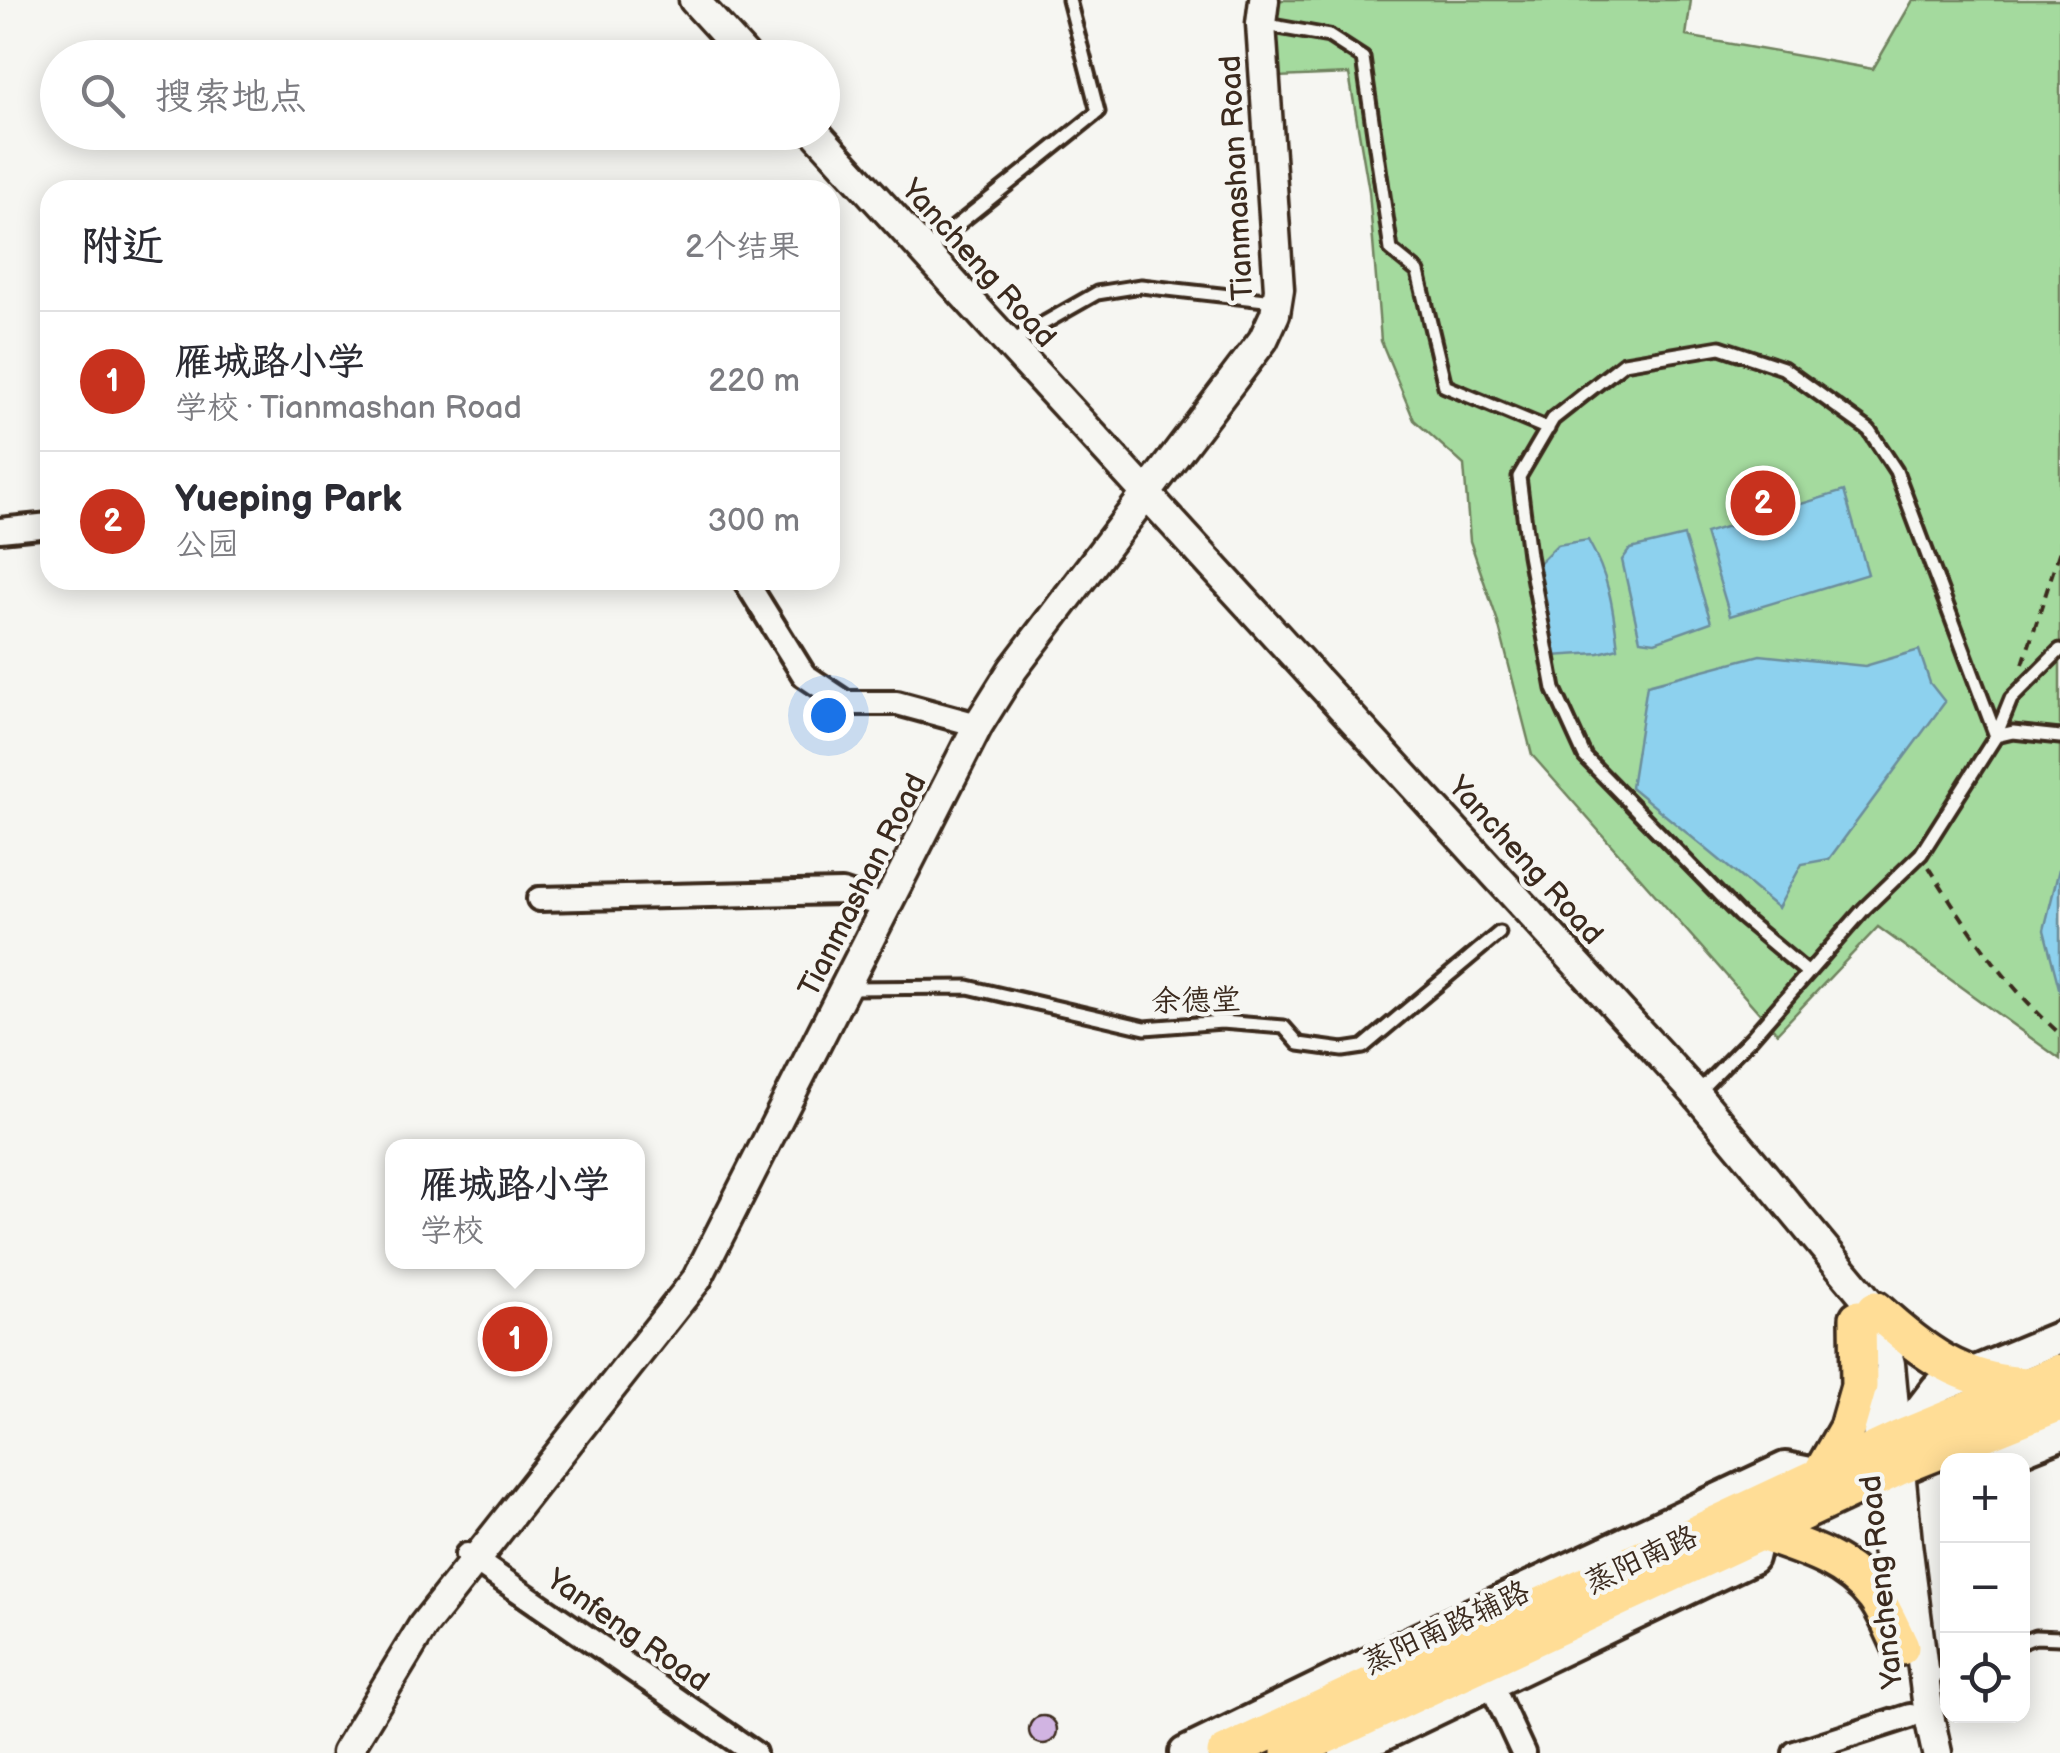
<!DOCTYPE html>
<html lang="zh">
<meta charset="utf-8">
<style>
body{margin:0;font-family:"Balsamiq Sans","LXGW WenKai TC",sans-serif;background:#f7f7f7;color:#2b2b33}
.controls{position:absolute;right:30px;bottom:30px;display:grid;overflow:hidden;border-radius:20px;box-shadow:0 5px 25px #0003}
.controls button{width:90px;height:90px;display:grid;place-items:center;padding:0;border:0;border-bottom:2px solid #e1e1e2;background:#fff;color:#2b2b33;font:50px sans-serif}
.you{position:absolute;left:828px;top:715px;width:35px;height:35px;margin:-25px;border:8px solid #fff;border-radius:50%;background:#1a73e8;box-shadow:0 0 0 15px #1a73e833}
.badge{display:grid;place-items:center;width:65px;height:65px;border-radius:50%;background:#c8321e;color:#fff;font-size:32px;font-weight:700}
.pin{position:absolute;translate:-50% -50%;border:5px solid #fff;box-shadow:0 2px 10px #0006}
.popup{position:absolute;left:385px;top:1139px;width:260px;height:130px;box-sizing:border-box;display:grid;place-content:center;border-radius:20px;background:#fff;filter:drop-shadow(0 2px 8px #0005);font-size:32px;white-space:nowrap;color:#7c7c81}
.popup b{font-size:38px;color:#2b2b33}
.popup::after{content:'';position:absolute;left:50%;top:100%;margin-left:-20px;border:20px solid transparent;border-top-color:#fff}
.list{margin:0;padding:0;list-style:none}
h2{display:flex;justify-content:space-between;align-items:center;height:130px;margin:0;padding:0 40px;font-size:42px}
h2 small{font-size:32px;font-weight:400;color:#7c7c81}
.list li{display:grid;grid-template-columns:65px 1fr auto;gap:30px;align-items:center;box-sizing:border-box;height:140px;padding:0 40px;border-top:2px solid #e1e1e2}
.list b{display:block;font-size:38px;white-space:nowrap}
.list p{margin:0;font-size:32px;white-space:nowrap;color:#7c7c81}
.list em{font-size:32px;font-style:normal;color:#7c7c81}
.icon{flex:none;width:55px;height:55px;fill:none;stroke:currentColor;stroke-width:2;stroke-linecap:round;stroke-linejoin:round}
.map{position:relative;flex:none;width:2060px;height:1753px;overflow:hidden}
.search{position:absolute;background:#fff;box-shadow:0 5px 25px #0003;left:40px;top:40px;width:800px;height:110px;display:flex;align-items:center;gap:25px;box-sizing:border-box;padding:0 35px;border-radius:55px;color:#7c7c81;font-size:38px}
.panel{position:absolute;background:#fff;box-shadow:0 5px 25px #0003;left:40px;top:180px;width:800px;height:410px;border-radius:30px}
.map>svg:first-child{display:block}
</style>
<div class="map">
<svg width="2060" height="1753" viewBox="0 0 2060 1753">
<rect width="100%" height="100%" fill="#f6f6f2"/>
<filter id="ink" filterUnits="userSpaceOnUse"><feTurbulence type="fractalNoise" baseFrequency=".01" numOctaves="2"/><feDisplacementMap in="SourceGraphic" scale="20" xChannelSelector="R" yChannelSelector="G"/><feConvolveMatrix kernelMatrix="1 2 1 2 8 2 1 2 1" color-interpolation-filters="sRGB"/></filter>
<g filter="url(#ink)">
<!-- green -->
<path fill="#a4da9e" stroke="#70825e" stroke-width="2.5" d="M1280,0H1691L1686,36L1873,69L1913,0H2060V1059L1878,927L1777,1033L1532,755L1497,619L1470,541L1464,465L1414,420L1381,341L1369,191L1349,74L1277,77V12Z"/>
<!-- water -->
<path fill="#8dd1ee" stroke="#6c8e9b" stroke-width="2.5" d="M1844,491L1868,574L1730,616L1705,533Z
M1684,536L1711,622L1655,642L1640,640L1622,560L1630,549Z
M1588,540C1609,577 1613,606 1618,648L1599,653L1552,656L1535,567L1557,545Z
M1919,650L1930,683L1945,702L1829,859L1802,864L1778,908L1631,787L1647,685L1760,655L1865,666Z
M2060,865V992L2044,930Z"/>
<!-- building -->
<path fill="#d1b4e2" stroke="#3b2a1e" stroke-width="2.5" d="M1029 1730a14 14 0 1 1 28 0a14 14 0 1 1-28 0Z"/>
<g fill="none" stroke-linecap="round" stroke-linejoin="round">
<defs>
<path id="service" d="M1261,24L1329,36L1363,58L1391,250L1418,272L1445,386L1548,429
M926,250L1098,112L1069,0
M1009,343L1097,293L1141,286L1265,300
M1996,736L2011,699L2060,650
M1808,973L1739,915L1585,757L1554,689L1529,555L1519,477L1553,419L1624,363L1720,347L1783,368L1869,430L1896,471L1996,736
M847,988L968,987L1145,1028L1222,1022L1284,1027L1299,1044L1343,1050L1363,1047L1499,933
M1698,1092L1752,1037L1864,909L1921,854L1996,736L2013,732L2060,737
M2022,1642L2035,1637L2060,1638
M1924,1680L1948,1671"/>
<path id="minor" d="M0,530L50,525
M745,580L804,675L846,703H897L978,725
M539,899L842,892L878,904
M467,1555L754,1753
M1484,1669L1523,1753
M1795,1753L1910,1716"/>
<path id="tertiary" d="M694,0L747,58
M815,132L1696,1094L1875,1309L1890,1364L1907,1543L1929,1716L1937,1753
M1873,1382L1887,1548L1898,1628
M346,1753L423,1626L697,1279L978,725L1013,669L1263,340L1275,314L1279,289L1261,24L1264,0"/>
<path id="secondary" d="M1898,1439L1937,1388L2060,1337
M1995,1460L2060,1434
M1185,1753L1419,1639L1785,1468L1820,1475
M1345,1753L1752,1558L1758,1532"/>
<path id="primary" d="M1875,1309C1922,1352 1961,1382 2027,1385
M1820,1475L1847,1428L1859,1386L1858,1318
M1758,1532C1802,1547 1846,1559 1875,1597C1886,1612 1893,1631 1901,1647
M1225,1753L1898,1439L2060,1372
M1289,1753L1900,1467L2060,1403"/>
</defs>
<!-- service casing -->
<use href="#service" stroke="#3b2a1e" stroke-width="19"/>
<!-- minor casing -->
<use href="#minor" stroke="#3b2a1e" stroke-width="30"/>
<!-- tertiary casing -->
<use href="#tertiary" stroke="#3b2a1e" stroke-width="35"/>
<!-- secondary casing -->
<use href="#secondary" stroke="#3b2a1e" stroke-width="38"/>
<!-- primary casing -->
<use href="#primary" stroke="#3b2a1e" stroke-width="42"/>
<!-- path -->
<path stroke="#3b2a1e" stroke-width="4" stroke-dasharray="10 8" stroke-linecap="butt" d="M2023,664L2060,550
M1929,867C1969,931 2003,982 2060,1034"/>
<!-- service -->
<use href="#service" stroke="#f6f6f2" stroke-width="11"/>
<!-- minor -->
<use href="#minor" stroke="#f6f6f2" stroke-width="22"/>
<!-- tertiary -->
<use href="#tertiary" stroke="#f6f6f2" stroke-width="28"/>
<!-- secondary -->
<use href="#secondary" stroke="#f6f6f2" stroke-width="30"/>
<!-- primary -->
<use href="#primary" stroke="#ffdd96" stroke-width="35"/>
</g>
</g>
<g text-anchor="middle" stroke-width="9" stroke-linejoin="round" paint-order="stroke">
<!-- street labels -->
<g font-size="30" fill="#3b2a1e" stroke="#f6f6f2">
<text transform="translate(1236 178) rotate(-93)" y="10">Tianmashan Road</text>
<text transform="translate(979 263) rotate(48)" y="10">Yancheng Road</text>
<text transform="translate(1526 860) rotate(48)" y="10">Yancheng Road</text>
<text transform="translate(862 885) rotate(-63)" y="10">Tianmashan Road</text>
<text transform="translate(1196 1000) rotate(-1)" y="10">余德堂</text>
<text transform="translate(1641 1559) rotate(-25)" y="10">蒸阳南路</text>
<text transform="translate(1881 1582) rotate(-96)" y="10">Yancheng Road</text>
<text transform="translate(1446 1627) rotate(-25)" y="10">蒸阳南路辅路</text>
<text transform="translate(628 1630) rotate(35)" y="10">Yanfeng Road</text>
</g>
</g>
</svg>
<div class="controls">
<button>+</button>
<button>−</button>
<button><svg class="icon" aria-label="locate" viewBox="0 0 24 24"><circle cx="12" cy="12" r="6"/><path d="M12 2v4M12 18v4M2 12h4M18 12h4"/></svg></button>
</div>
<div class="you"></div>
<div class="pin badge" style="left:515px;top:1339px">1</div>
<div class="popup"><b>雁城路小学</b>学校</div>
<div class="pin badge" style="left:1763px;top:503px">2</div>
<div class="search"><svg class="icon" aria-label="search" viewBox="0 0 24 24"><circle cx="10" cy="10" r="6"/><path d="M15 15l6 6"/></svg>搜索地点</div>
<section class="panel">
<h2>附近<small>2个结果</small></h2>
<ul class="list">
<li><span class="badge">1</span><div><b>雁城路小学</b><p>学校 · Tianmashan Road</p></div><em>220 m</em></li>
<li><span class="badge">2</span><div><b>Yueping Park</b><p>公园</p></div><em>300 m</em></li>
</ul>
</section>
</div>
